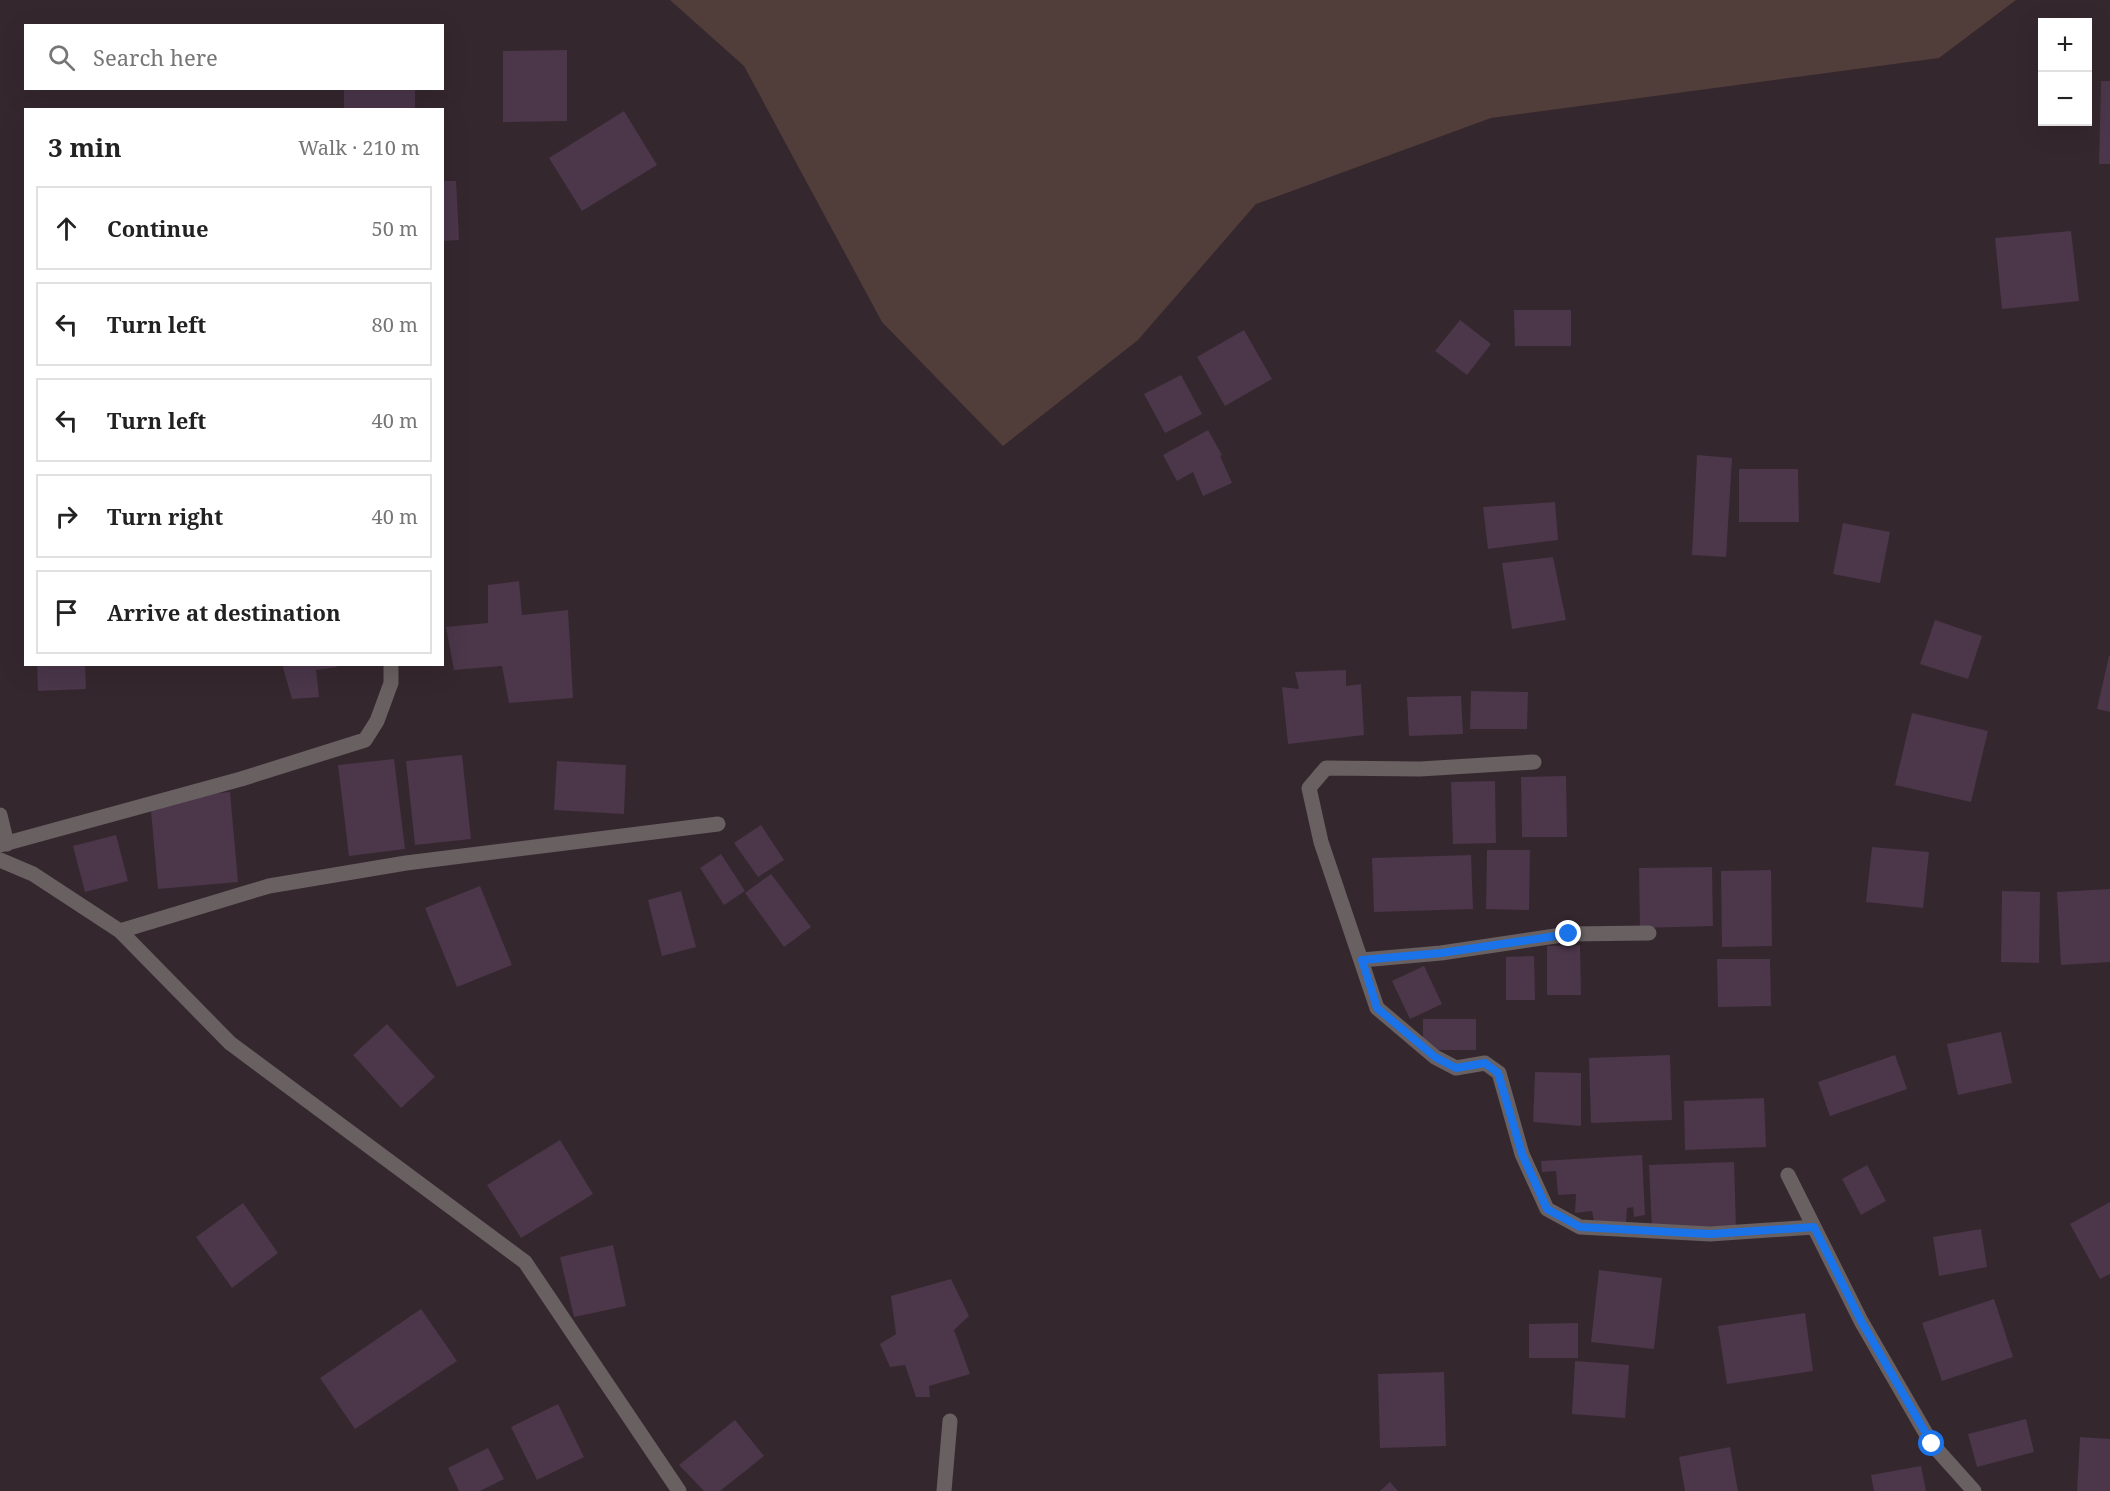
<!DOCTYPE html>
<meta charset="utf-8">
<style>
body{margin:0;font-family:"Noto Serif",serif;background:#f2f2f2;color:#222}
.controls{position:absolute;right:18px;top:18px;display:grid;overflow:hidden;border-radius:0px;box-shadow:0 6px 24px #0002}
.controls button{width:54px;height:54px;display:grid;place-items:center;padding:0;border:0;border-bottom:2px solid #e0e0e0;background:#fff;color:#222;font:30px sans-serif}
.stop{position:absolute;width:18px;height:18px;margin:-14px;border:4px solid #1a73e8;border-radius:50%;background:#fff}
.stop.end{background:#1a73e8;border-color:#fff;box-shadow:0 2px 6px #0008}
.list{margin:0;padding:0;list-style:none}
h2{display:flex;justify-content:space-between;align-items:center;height:78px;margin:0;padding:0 24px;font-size:26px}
h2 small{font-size:20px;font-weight:400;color:#767676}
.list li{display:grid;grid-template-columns:39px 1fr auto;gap:18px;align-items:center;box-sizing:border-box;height:84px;margin:0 12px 12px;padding:0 12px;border:2px solid #e0e0e0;border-radius:0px}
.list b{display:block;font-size:22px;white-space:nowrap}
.list em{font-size:20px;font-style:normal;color:#767676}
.icon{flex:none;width:33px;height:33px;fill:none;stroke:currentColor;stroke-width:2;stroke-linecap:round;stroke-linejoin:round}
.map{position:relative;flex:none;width:2110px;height:1491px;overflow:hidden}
.search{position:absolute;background:#fff;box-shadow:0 6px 24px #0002;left:24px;top:24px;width:420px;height:66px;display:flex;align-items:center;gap:15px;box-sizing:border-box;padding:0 21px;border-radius:0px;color:#767676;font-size:22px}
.panel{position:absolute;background:#fff;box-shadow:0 6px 24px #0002;left:24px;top:108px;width:420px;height:558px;border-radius:0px}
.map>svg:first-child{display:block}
</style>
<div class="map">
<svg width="2110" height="1491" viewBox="0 0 2110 1491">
<rect width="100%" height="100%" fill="#35272e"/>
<!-- green -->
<path fill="#513d3a" d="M670,0H2016L1939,58L1491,118L1256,204L1138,340L1003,446L882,322L744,66Z"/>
<!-- building -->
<path fill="#4b364a" d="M567,50V121L503,122V51Z
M2101,81H2110V164H2099Z
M344,88H415V110H344Z
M624,111L657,165L582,211L549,158Z
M442,181H456L459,240L442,241Z
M2071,231L2079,301L2002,309L1995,238Z
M1514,310H1571V346H1515Z
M1460,320L1491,344L1467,375L1435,351Z
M1244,330L1272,379L1225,406L1197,357Z
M1181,375L1202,414L1165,433L1144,394Z
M1208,430L1222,455L1220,456L1232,483L1203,496L1193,472L1177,481L1163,455Z
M1697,455L1732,458L1726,557L1692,555Z
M1739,469H1798L1799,522H1739Z
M1555,502L1558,540L1488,549L1483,507Z
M1843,523L1890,532L1880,583L1833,574Z
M1553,557L1566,620L1512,629L1502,563Z
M519,581L522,615L568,610L573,698L509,703L502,666L454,670L446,627L488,623V585Z
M1935,620L1982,636L1968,679L1920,664Z
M2109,656H2110V712L2097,709Z
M37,664H85L86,689L38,691Z
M282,664H336L337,667L316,670L319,697L292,699Z
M1346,670V686L1361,684L1364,735L1288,744L1282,687L1299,689L1295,672Z
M1471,691L1528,692L1527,729H1470Z
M1461,696L1463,734L1409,736L1407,697Z
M1912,713L1988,731L1971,802L1895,785Z
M462,755L471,839L415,845L406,761Z
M394,759L405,849L349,856L338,765Z
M557,761L626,765L624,814L554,810Z
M1566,776L1567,837H1522L1521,777Z
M1495,781L1496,843L1453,844L1451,782Z
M230,792L238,882L158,889L150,800Z
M761,825L784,860L758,877L734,843Z
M116,835L128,881L85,892L73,846Z
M1872,847L1929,852L1923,908L1866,902Z
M1487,850H1530L1529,910L1486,909Z
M721,854L745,891L724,905L700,868Z
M1471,855L1473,909L1374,912L1372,858Z
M1712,867L1713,926L1640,928L1639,868Z
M1771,870L1772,946L1722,947L1721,871Z
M771,874L811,927L784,947L745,893Z
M480,886L512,965L457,987L425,908Z
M2110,889V962L2061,965L2057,892Z
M681,891L696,947L662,956L648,900Z
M2002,891L2040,892L2039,963L2001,962Z
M1580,945L1581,995H1547V946Z
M1534,956L1535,1000H1506V957Z
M1717,959H1770L1771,1006L1718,1007Z
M1424,966L1442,1004L1410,1019L1392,981Z
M1423,1019H1476V1050H1423Z
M387,1024L435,1077L401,1108L353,1055Z
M2001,1032L2012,1083L1958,1095L1947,1044Z
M1670,1055L1672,1120L1591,1123L1589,1058Z
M1895,1055L1907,1089L1830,1116L1818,1082Z
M1535,1072L1581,1073V1126L1533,1122Z
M1764,1098L1766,1147L1685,1150L1684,1101Z
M560,1140L593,1194L521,1238L487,1185Z
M1642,1155L1645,1215L1634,1217L1633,1207L1627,1208L1626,1223L1595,1226L1592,1211L1575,1213L1576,1194L1558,1195L1556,1171L1542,1172L1541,1161Z
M1734,1162L1736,1226L1652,1229L1649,1165Z
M1867,1165L1886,1201L1861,1215L1842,1179Z
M2110,1202V1274L2100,1279L2070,1224Z
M243,1203L278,1253L232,1288L196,1237Z
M1981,1229L1987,1267L1939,1276L1933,1237Z
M613,1245L626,1306L574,1317L560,1257Z
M1599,1270L1662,1278L1654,1349L1591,1342Z
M951,1279L969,1316L954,1330L970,1374L929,1386L930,1397H916L905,1365L890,1367L880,1344L896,1334L891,1296Z
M1994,1299L2013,1357L1942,1381L1922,1323Z
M421,1309L457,1361L355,1429L320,1378Z
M1805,1313L1813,1371L1727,1384L1718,1326Z
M1578,1323V1358H1529V1324Z
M1575,1361L1629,1365L1625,1418L1572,1414Z
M1444,1372L1446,1446L1380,1448L1378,1374Z
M558,1404L584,1457L537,1480L511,1427Z
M2026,1419L2034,1452L1977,1467L1968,1434Z
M735,1420L764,1456L720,1491H704L679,1465Z
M2080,1437L2110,1439V1491H2077Z
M1730,1447L1738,1491H1685L1679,1457Z
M488,1448L504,1479L480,1491H459L448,1468Z
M1921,1466L1926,1491H1874L1871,1475Z
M1390,1482L1398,1491H1380Z"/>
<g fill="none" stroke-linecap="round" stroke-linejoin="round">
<!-- street -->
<path stroke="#686061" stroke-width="15" d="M1534,762L1420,769L1326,768L1309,788L1321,842L1377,1008L1435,1057L1456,1068L1485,1063L1499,1073L1522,1154L1547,1209L1580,1227L1710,1234L1814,1227
M0,815L7,844
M0,845L241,779L365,740L377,721L391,683V664
M0,860L33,874L120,931L230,1043L525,1262L679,1491
M120,931L269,886L406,863L718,824
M1362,960L1441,953L1569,934L1649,933
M1788,1175L1861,1321L1932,1444L1974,1491
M944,1491L950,1421"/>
</g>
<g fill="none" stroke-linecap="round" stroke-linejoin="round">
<!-- route -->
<path stroke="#1a73e8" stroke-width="8" d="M1569,934L1441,953L1362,960L1377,1008L1435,1057L1456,1068L1485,1063L1498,1073L1522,1154L1547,1209L1580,1227L1710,1234L1814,1227L1861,1321L1932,1444"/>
</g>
</svg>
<div class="controls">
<button>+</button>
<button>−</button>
</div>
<div class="stop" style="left:1932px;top:1444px"></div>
<div class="stop end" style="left:1569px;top:934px"></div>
<div class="search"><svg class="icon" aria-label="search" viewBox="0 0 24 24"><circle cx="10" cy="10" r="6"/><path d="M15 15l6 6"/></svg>Search here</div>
<section class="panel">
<h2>3 min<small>Walk · 210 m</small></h2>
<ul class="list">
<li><svg class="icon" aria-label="ahead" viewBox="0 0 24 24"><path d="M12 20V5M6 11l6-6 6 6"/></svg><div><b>Continue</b></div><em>50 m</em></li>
<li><svg class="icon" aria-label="left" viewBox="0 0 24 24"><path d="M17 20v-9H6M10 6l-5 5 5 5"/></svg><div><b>Turn left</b></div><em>80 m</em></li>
<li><svg class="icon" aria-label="left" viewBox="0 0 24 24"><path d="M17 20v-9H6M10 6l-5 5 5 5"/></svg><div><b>Turn left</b></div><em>40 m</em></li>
<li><svg class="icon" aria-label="right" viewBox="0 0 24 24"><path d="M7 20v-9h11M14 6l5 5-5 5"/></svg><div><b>Turn right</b></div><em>40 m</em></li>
<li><svg class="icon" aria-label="arrive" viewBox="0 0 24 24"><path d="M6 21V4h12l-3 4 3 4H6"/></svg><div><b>Arrive at destination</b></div></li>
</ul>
</section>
</div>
